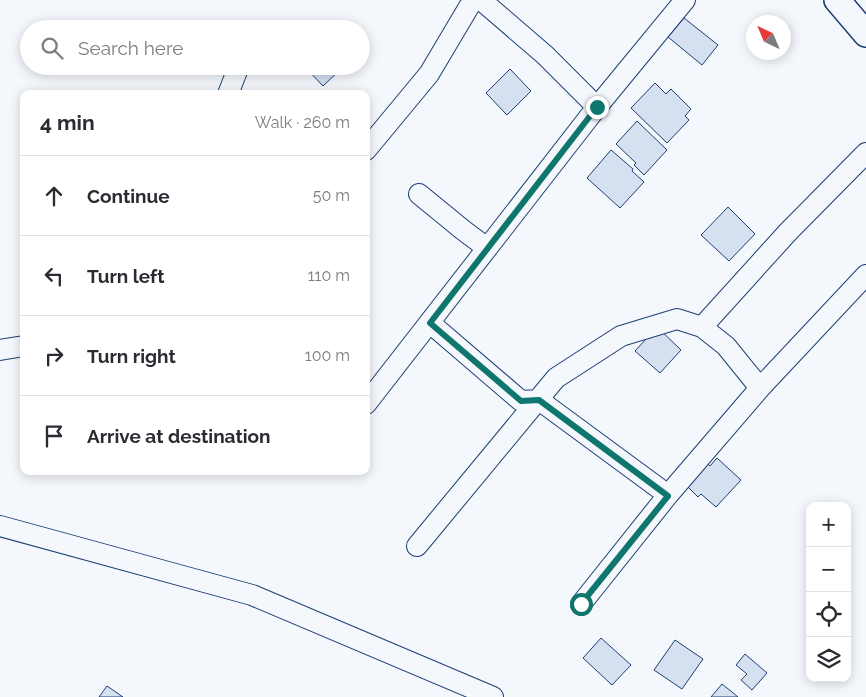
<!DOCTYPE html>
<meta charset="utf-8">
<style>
body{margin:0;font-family:Raleway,sans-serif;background:#f7f7f7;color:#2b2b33}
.controls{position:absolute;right:15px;bottom:15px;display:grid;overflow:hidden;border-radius:10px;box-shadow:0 2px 12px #0003}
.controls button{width:45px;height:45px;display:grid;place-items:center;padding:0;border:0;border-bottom:1px solid #e1e1e2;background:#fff;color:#2b2b33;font:25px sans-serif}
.compass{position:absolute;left:746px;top:15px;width:45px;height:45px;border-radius:50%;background:#fff;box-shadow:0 2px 12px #0003;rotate:316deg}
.stop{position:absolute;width:15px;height:15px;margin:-11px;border:4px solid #0f766e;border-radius:50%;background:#fff}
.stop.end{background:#0f766e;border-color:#fff;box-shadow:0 1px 5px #0008}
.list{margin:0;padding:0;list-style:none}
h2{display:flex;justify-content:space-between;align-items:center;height:65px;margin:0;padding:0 20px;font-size:21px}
h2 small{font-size:16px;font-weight:400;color:#7c7c81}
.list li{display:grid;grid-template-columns:32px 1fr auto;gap:15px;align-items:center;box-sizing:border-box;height:80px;padding:0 20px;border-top:1px solid #e1e1e2}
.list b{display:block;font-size:19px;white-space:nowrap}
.list em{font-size:16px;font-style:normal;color:#7c7c81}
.icon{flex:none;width:28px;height:28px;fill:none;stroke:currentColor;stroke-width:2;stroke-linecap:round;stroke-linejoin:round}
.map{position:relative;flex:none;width:866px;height:697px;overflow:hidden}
.search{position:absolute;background:#fff;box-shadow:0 2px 12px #0003;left:20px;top:20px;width:350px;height:55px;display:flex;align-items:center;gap:12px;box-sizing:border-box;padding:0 18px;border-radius:28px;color:#7c7c81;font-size:19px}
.panel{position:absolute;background:#fff;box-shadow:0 2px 12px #0003;left:20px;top:90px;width:350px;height:385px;border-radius:10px}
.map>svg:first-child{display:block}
</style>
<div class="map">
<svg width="866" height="697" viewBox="0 0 866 697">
<rect width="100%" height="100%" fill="#f4f7fb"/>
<!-- building -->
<path fill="#d5e0f0" stroke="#1d3f73" d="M684,18L718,45L702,65L668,37Z
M308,66H344L323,86L306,68Z
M510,69L531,91L507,115L486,93Z
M655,83L666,94L671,89L691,109L685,116L689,120L667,143L631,108Z
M637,121L667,150L644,175L634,165L636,163L616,144Z
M611,150L633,169L632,171L644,182L620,208L587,178Z
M728,207L755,234L729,261L701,235Z
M657,327L681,350L660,373L635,351Z
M717,458L741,480L716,507L701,494L698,497L686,485L707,463L710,466Z
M601,638L631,665L612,685L583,658Z
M675,640L703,659L682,689L654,670Z
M745,654L767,673L752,690L741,680L747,674L736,665Z
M722,684L732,692L738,697H711Z
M107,686L123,697H99Z"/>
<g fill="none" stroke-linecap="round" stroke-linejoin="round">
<defs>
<path id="minor" d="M481,0L545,55L597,107
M228,94L239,66
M366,150L429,74L473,0
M419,194L463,230L487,248
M430,323L521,401L539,400L668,495
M0,350L24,346
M760,388L866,275
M366,404L597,107L685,0
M0,526L252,595L493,697
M417,546L556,378L621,336L677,319L702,327
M581,604L668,495L760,388L726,346L702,327L788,232L866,153"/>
<path id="major" d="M837,0L866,34"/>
</defs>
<!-- minor casing -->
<use href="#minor" stroke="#1d3f73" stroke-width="22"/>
<!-- major casing -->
<use href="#major" stroke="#1d3f73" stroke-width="28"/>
<!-- minor -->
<use href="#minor" stroke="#f4f7fb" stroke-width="20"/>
<!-- major -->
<use href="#major" stroke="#f4f7fb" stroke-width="25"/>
</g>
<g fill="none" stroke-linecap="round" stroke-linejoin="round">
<!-- route -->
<path stroke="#0f766e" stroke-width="6" d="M581,604L668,496L539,400L521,401L430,323L597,107"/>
</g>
</svg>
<div class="controls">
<button>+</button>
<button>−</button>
<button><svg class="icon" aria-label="locate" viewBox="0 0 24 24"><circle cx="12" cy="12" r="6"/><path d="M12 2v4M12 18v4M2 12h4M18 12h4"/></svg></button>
<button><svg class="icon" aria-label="layers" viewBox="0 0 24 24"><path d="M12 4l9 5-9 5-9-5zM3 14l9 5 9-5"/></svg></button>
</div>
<svg class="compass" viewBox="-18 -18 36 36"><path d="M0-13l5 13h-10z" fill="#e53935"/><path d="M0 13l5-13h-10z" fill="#7c7c81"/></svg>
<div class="stop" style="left:581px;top:604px"></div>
<div class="stop end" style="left:597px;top:107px"></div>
<div class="search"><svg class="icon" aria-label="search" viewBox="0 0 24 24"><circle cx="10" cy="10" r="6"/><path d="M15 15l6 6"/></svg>Search here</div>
<section class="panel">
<h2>4 min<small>Walk · 260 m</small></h2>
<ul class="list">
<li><svg class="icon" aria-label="ahead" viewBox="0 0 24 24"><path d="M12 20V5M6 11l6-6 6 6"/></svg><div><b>Continue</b></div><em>50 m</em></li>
<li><svg class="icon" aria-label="left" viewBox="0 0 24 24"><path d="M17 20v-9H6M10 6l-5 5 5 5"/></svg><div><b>Turn left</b></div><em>110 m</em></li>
<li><svg class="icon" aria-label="right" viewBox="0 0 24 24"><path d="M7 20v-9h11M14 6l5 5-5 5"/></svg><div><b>Turn right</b></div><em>100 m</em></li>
<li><svg class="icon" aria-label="arrive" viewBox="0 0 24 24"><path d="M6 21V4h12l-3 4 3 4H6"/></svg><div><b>Arrive at destination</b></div></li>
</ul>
</section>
</div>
